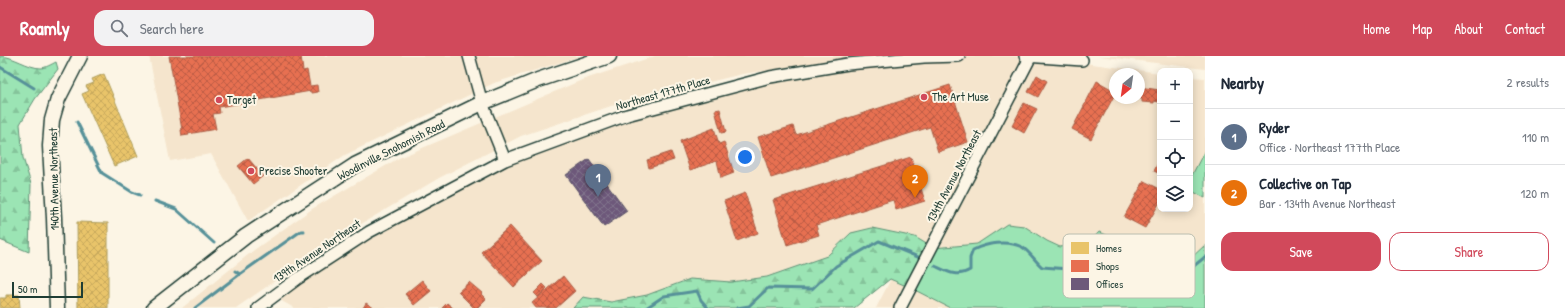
<!DOCTYPE html>
<meta charset="utf-8">
<style>
body{margin:0;font-family:"Patrick Hand",sans-serif;background:#f2f2f3;color:#1f2937}
.controls{position:absolute;right:12px;top:12px;display:grid;overflow:hidden;border-radius:8px;box-shadow:0 2px 10px #0003}
.controls button{width:36px;height:36px;display:grid;place-items:center;padding:0;border:0;border-bottom:1px solid #e0e1e3;background:#fff;color:#1f2937;font:20px sans-serif}
.compass{position:absolute;left:1109px;top:12px;width:36px;height:36px;border-radius:50%;background:#fff;box-shadow:0 2px 10px #0003;rotate:209deg}
.scale{position:absolute;left:12px;bottom:10px;width:71px;box-sizing:border-box;padding-left:4px;border:2px solid #1f3d34;border-top:0;font-size:11px;line-height:14px;white-space:nowrap;color:#1f3d34;-webkit-text-stroke:3px #fcf5e5;paint-order:stroke}
.you{position:absolute;left:745px;top:101px;width:14px;height:14px;margin:-10px;border:3px solid #fff;border-radius:50%;background:#1a73e8;box-shadow:0 0 0 6px #1a73e833}
.badge{display:grid;place-items:center;width:26px;height:26px;border-radius:50%;background:#d1495b;color:#fff;font-size:13px;font-weight:700}
.pin{position:absolute;translate:-50% -33px;filter:drop-shadow(0 1px 2px #0008)}
.pin::after{content:'';position:absolute;top:21px;width:14px;height:12px;background:inherit;clip-path:polygon(0 0,100% 0,50% 100%)}
.list{margin:0;padding:0;list-style:none}
h2{display:flex;justify-content:space-between;align-items:center;height:52px;margin:0;padding:0 16px;font-size:17px}
h2 small{font-size:13px;font-weight:400;color:#747a83}
.list li{display:grid;grid-template-columns:26px 1fr auto;gap:12px;align-items:center;box-sizing:border-box;height:56px;padding:0 16px;border-top:1px solid #e0e1e3}
.list b{display:block;font-size:15px;white-space:nowrap}
.list p{margin:0;font-size:13px;white-space:nowrap;color:#747a83}
.list em{font-size:13px;font-style:normal;color:#747a83}
.actions{display:flex;gap:8px;padding:12px 16px}
.actions a{flex:1;padding:9px 0;border:1px solid #d1495b;border-radius:12px;text-align:center;font-size:14px;color:#d1495b}
.actions .main{background:#d1495b;color:#fff}
.icon{flex:none;width:22px;height:22px;fill:none;stroke:currentColor;stroke-width:2;stroke-linecap:round;stroke-linejoin:round}
.map{position:relative;flex:none;width:1205px;height:252px;overflow:hidden}
header{display:flex;align-items:center;gap:24px;box-sizing:border-box;height:56px;padding:0 20px;background:#d1495b;color:#fff}
header strong{font-size:19px}
nav{display:flex;gap:22px;margin-inline-start:auto;font-size:14px}
.search{width:280px;height:36px;background:#f2f2f3;display:flex;align-items:center;gap:10px;box-sizing:border-box;padding:0 14px;border-radius:12px;color:#747a83;font-size:15px}
main{display:flex}
aside{flex:1;background:#fff}
.map>svg:first-child{display:block}
</style>
<header>
<strong>Roamly</strong>
<div class="search"><svg class="icon" aria-label="search" viewBox="0 0 24 24"><circle cx="10" cy="10" r="6"/><path d="M15 15l6 6"/></svg>Search here</div>
<nav><a>Home</a><a>Map</a><a>About</a><a>Contact</a></nav>
</header>
<main>
<div class="map">
<svg width="1205" height="252" viewBox="0 0 1205 252">
<defs>
<pattern id="forest-firs" width="22" height="20" patternUnits="userSpaceOnUse"><rect width="22" height="20" fill="#9be4b4"/><path d="M5 1l3.5 6h-7zM16 11l3.5 6h-7z" fill="#85c49b"/></pattern>
<pattern id="homes-cross-hatch" width="8" height="8" patternUnits="userSpaceOnUse"><rect width="8" height="8" fill="#e9c46a"/><path d="M0 0l8 8M0 8l8-8" fill="none" stroke="#c7a95c"/></pattern>
<pattern id="shops-cross-hatch" width="8" height="8" patternUnits="userSpaceOnUse"><rect width="8" height="8" fill="#e76f51"/><path d="M0 0l8 8M0 8l8-8" fill="none" stroke="#bb5c44"/></pattern>
<pattern id="offices-cross-hatch" width="8" height="8" patternUnits="userSpaceOnUse"><rect width="8" height="8" fill="#6d597a"/><path d="M0 0l8 8M0 8l8-8" fill="none" stroke="#81748c"/></pattern>
</defs>
<rect width="100%" height="100%" fill="#fcf5e5"/>
<filter id="ink" filterUnits="userSpaceOnUse"><feTurbulence type="fractalNoise" baseFrequency=".025" numOctaves="2"/><feDisplacementMap in="SourceGraphic" scale="8" xChannelSelector="R" yChannelSelector="G"/><feConvolveMatrix kernelMatrix="1 2 1 2 8 2 1 2 1" color-interpolation-filters="sRGB"/></filter>
<g filter="url(#ink)">
<!-- built -->
<path fill="#f5e5cd" fill-rule="evenodd" d="M149,0H581L494,27L345,99L248,165L211,98L170,105Z
M655,0H875L742,18L611,50L521,80L439,122L329,187L236,252H182L254,194L312,153L399,102L582,24Z
M959,0H1031L1160,17V153H1190V21L1205,22V189L1190,203L1150,199L1131,204L1115,185L1108,179L1090,186L1060,191L1047,185L992,178L977,188L933,192L915,181L893,177H851L827,200L767,221L731,226L690,223L647,239L611,246L583,241L573,252H294L273,240L297,223L505,104L627,59L770,21ZM1115,18H1139V42H1115Z
M1098,0H1205V13Z
M891,223L911,232L950,252H876Z"/>
<!-- forest -->
<path fill="url(#forest-firs)" stroke="#5d9074" d="M0,0C13,0 28,12 41,12C45,12 52,8 56,6L58,13L35,43L20,68L23,102L31,128L29,196L0,184Z
M872,172L915,181L933,192L911,232L890,223L854,252H573L583,241L611,246L647,239L690,223L731,226L767,221L827,200L851,177Z"/>
<!-- park -->
<path fill="#9be4b4" stroke="#5d9074" d="M1205,94V142L1190,134V123Z
M1007,168L1024,170L1047,185L1060,191L1090,186L1099,176C1115,181 1121,192 1131,204L1150,199L1190,203L1205,189V252H950L911,232L933,192L977,188Z"/>
<!-- homes -->
<path fill="url(#homes-cross-hatch)" stroke="#ac9c5a" d="M104,18L138,100L114,110L82,38L89,35L86,30L94,27L92,23Z
M77,166L108,167V252H78Z
M6,239H19L20,252H0V242H6Z"/>
<!-- shops -->
<path fill="url(#shops-cross-hatch)" stroke="#ab6048" d="M169,0H301L303,15L307,14L310,30L317,29L318,36L311,37V35L219,51L220,57L213,58L216,73L188,78L189,79L182,80L181,74H182Z
M1037,19L1047,25L1038,41L1028,36Z
M1097,25L1115,35V38L1091,83L1072,73Z
M950,29L968,86L938,96L930,71L771,122L758,81L793,70L796,79Z
M1139,31L1160,34L1159,46L1154,45V47L1142,46V43L1138,42H1139Z
M1024,47L1037,53L1024,77L1012,70Z
M720,53L726,76L721,77L715,54Z
M714,72L719,88L724,86L734,117L721,122L717,105L690,114L680,85Z
M671,96L674,104L649,112L647,104Z
M911,101L925,145L896,154L893,144L816,169L819,179L787,189L773,144Z
M248,102L263,120L253,128L238,110Z
M1158,107L1160,108V118L1154,115Z
M1144,125L1160,133V146L1145,172L1124,161Z
M745,137L758,177L737,185L724,145Z
M510,170L542,205L514,231L481,196Z
M563,220L575,235L556,252H536L532,247Z
M422,224L431,235L414,249L405,238Z
M469,226L482,237L481,238L486,243L477,252H474L458,236Z
M543,228L547,232L538,241L534,237Z
M366,247L374,252H363Z
M447,247L453,252H442Z"/>
<!-- offices -->
<path fill="url(#offices-cross-hatch)" stroke="#565165" d="M589,103L627,155L604,171L566,119Z"/>
<g fill="none" stroke-linecap="round" stroke-linejoin="round">
<!-- stream -->
<path stroke="#579199" stroke-width="3" d="M0,11L34,32
M77,66L102,117L132,136L140,139
M155,145L176,153L214,187
M318,197L319,199
M935,210C948,216 957,222 970,214V202L973,194C987,187 1007,184 1022,191C1029,195 1036,206 1042,211L1069,213L1092,203L1114,202L1150,219L1190,213L1205,201
M235,215L240,218L301,175H304
M195,252L240,218
M646,252L664,240L697,235L701,244L708,252
M737,252L749,250L768,232L812,233L836,210L879,185L918,201"/>
<defs>
<path id="minor" d="M469,0L482,47L505,104
M1025,0L1082,4
M258,252L297,223L369,176L505,104L627,59L770,21L848,8L924,1L959,0
M900,252C944,168 988,84 1031,0"/>
<path id="major" d="M57,252L54,162L50,90L52,64L58,43L80,0
M154,252L246,180L355,109L482,47L538,24L609,0"/>
</defs>
<!-- minor casing -->
<use href="#minor" stroke="#1f3d34" stroke-width="14"/>
<!-- major casing -->
<use href="#major" stroke="#1f3d34" stroke-width="17"/>
<!-- minor -->
<use href="#minor" stroke="#fcf5e5" stroke-width="11"/>
<!-- major -->
<use href="#major" stroke="#fcf5e5" stroke-width="14"/>
</g>
</g>
<!-- markers -->
<g fill="#d1495b" stroke="#fcf5e5" stroke-width="1.5">
<circle cx="924" cy="41" r="4"/>
<circle cx="219" cy="44" r="4"/>
<circle cx="251" cy="115" r="4"/>
</g>
<g text-anchor="middle" stroke-width="4" stroke-linejoin="round" paint-order="stroke">
<!-- street labels -->
<g font-size="12" fill="#1f3d34" stroke="#fcf5e5">
<text transform="translate(663 37) rotate(-16)" y="4">Northeast 177th Place</text>
<text transform="translate(391 94) rotate(-27)" y="4">Woodinville Snohomish Road</text>
<text transform="translate(954 120) rotate(-62)" y="4">134th Avenue Northeast</text>
<text transform="translate(54 123) rotate(-91)" y="4">140th Avenue Northeast</text>
<text transform="translate(317 195) rotate(-34)" y="4">139th Avenue Northeast</text>
</g>
<!-- poi labels -->
<g font-size="12" fill="#1f3d34" stroke="#fcf5e5" text-anchor="start">
<text x="932" y="45">The Art Muse</text>
<text x="227" y="48">Target</text>
<text x="259" y="119">Precise Shooter</text>
</g>
</g>
<!-- legend -->
<rect x="1063" y="178" width="132" height="64" rx="6" fill="#fcf5e5" stroke="#babeb0" stroke-width="1"/>
<rect x="1071" y="186" width="18" height="12" fill="#e9c46a"/>
<rect x="1071" y="204" width="18" height="12" fill="#e76f51"/>
<rect x="1071" y="222" width="18" height="12" fill="#6d597a"/>
<g font-size="11" fill="#1f3d34">
<text x="1096" y="196">Homes</text>
<text x="1096" y="214">Shops</text>
<text x="1096" y="232">Offices</text>
</g>
</svg>
<div class="controls">
<button>+</button>
<button>−</button>
<button><svg class="icon" aria-label="locate" viewBox="0 0 24 24"><circle cx="12" cy="12" r="6"/><path d="M12 2v4M12 18v4M2 12h4M18 12h4"/></svg></button>
<button><svg class="icon" aria-label="layers" viewBox="0 0 24 24"><path d="M12 4l9 5-9 5-9-5zM3 14l9 5 9-5"/></svg></button>
</div>
<svg class="compass" viewBox="-18 -18 36 36"><path d="M0-13l5 13h-10z" fill="#e53935"/><path d="M0 13l5-13h-10z" fill="#747a83"/></svg>
<div class="scale">50 m</div>
<div class="you"></div>
<div class="pin badge" style="left:598px;top:141px;background:#5c6f8a">1</div>
<div class="pin badge" style="left:915px;top:142px;background:#e8710a">2</div>
</div>
<aside>
<h2>Nearby<small>2 results</small></h2>
<ul class="list">
<li><span class="badge" style="background:#5c6f8a">1</span><div><b>Ryder</b><p>Office · Northeast 177th Place</p></div><em>110 m</em></li>
<li><span class="badge" style="background:#e8710a">2</span><div><b>Collective on Tap</b><p>Bar · 134th Avenue Northeast</p></div><em>120 m</em></li>
</ul>
<div class="actions"><a class="main">Save</a><a>Share</a></div>
</aside>
</main>
